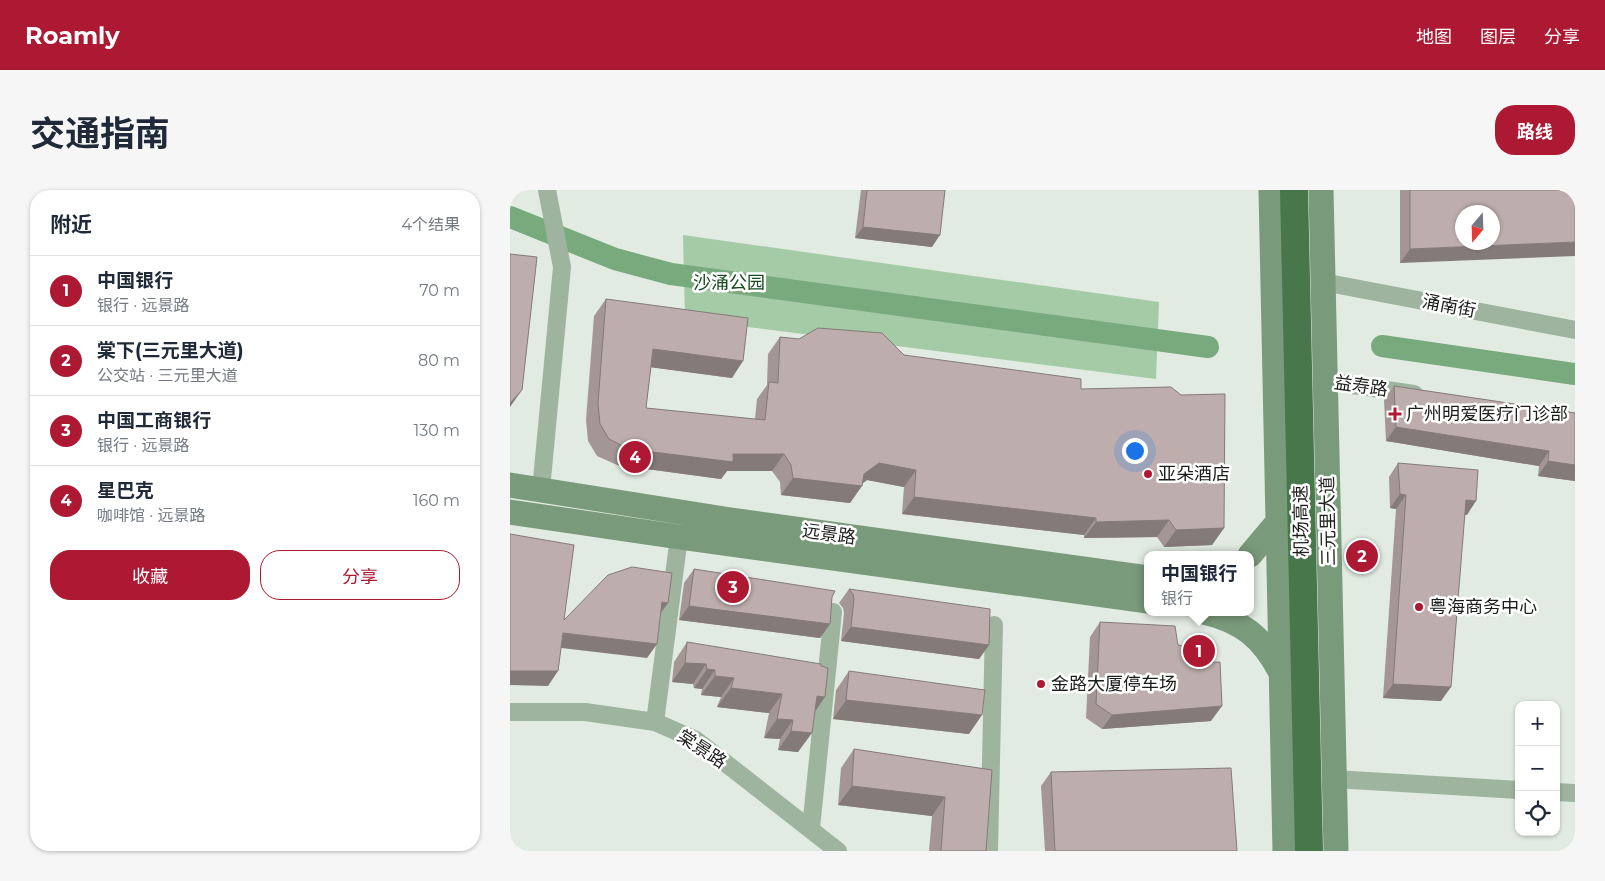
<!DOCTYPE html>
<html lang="zh">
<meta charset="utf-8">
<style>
body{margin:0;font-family:Montserrat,"Noto Sans SC",sans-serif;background:#f6f6f7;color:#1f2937}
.controls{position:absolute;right:15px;bottom:15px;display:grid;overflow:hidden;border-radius:10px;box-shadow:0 1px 4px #0004}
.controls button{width:45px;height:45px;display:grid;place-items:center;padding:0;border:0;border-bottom:1px solid #e0e1e3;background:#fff;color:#1f2937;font:25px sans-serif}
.compass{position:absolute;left:945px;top:15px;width:45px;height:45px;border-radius:50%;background:#fff;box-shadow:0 1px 4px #0004;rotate:199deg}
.you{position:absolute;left:624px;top:260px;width:18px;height:18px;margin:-12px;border:4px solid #fff;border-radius:50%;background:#1a73e8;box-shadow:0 0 0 8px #1a73e833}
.badge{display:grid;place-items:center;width:32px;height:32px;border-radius:50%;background:#ad1932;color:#fff;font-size:16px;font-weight:700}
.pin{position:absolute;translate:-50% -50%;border:2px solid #fff;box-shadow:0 1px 5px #0006}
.popup{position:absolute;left:634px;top:361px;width:110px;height:65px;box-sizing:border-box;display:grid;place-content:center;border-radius:10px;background:#fff;filter:drop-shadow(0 1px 4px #0005);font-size:16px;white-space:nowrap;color:#747a83}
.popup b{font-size:19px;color:#1f2937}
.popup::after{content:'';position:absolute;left:50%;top:100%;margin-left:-10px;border:10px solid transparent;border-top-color:#fff}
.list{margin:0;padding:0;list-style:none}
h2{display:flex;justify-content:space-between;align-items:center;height:65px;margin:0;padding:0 20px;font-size:21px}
h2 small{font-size:16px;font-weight:400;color:#747a83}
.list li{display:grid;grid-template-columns:32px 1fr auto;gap:15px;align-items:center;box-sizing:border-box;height:70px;padding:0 20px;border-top:1px solid #e0e1e3}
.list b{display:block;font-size:19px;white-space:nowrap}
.list p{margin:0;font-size:16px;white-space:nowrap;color:#747a83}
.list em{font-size:16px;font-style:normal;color:#747a83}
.actions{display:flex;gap:10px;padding:15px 20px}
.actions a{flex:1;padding:11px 0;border:1px solid #ad1932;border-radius:20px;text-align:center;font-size:18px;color:#ad1932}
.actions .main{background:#ad1932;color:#fff}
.icon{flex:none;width:28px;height:28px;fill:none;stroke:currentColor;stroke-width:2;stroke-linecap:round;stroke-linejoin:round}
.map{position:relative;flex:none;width:1065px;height:661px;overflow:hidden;border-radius:20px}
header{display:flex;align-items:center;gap:30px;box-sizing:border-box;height:70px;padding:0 25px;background:#ad1932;color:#fff}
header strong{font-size:24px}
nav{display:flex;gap:28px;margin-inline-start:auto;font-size:18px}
.intro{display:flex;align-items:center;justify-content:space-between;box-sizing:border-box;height:120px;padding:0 30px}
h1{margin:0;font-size:35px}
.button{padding:12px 22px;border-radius:20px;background:#ad1932;color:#fff;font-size:18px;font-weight:700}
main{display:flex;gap:30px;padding:0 30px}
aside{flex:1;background:#fff;border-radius:20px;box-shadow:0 1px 4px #0004}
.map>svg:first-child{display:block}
</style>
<header>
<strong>Roamly</strong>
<nav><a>地图</a><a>图层</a><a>分享</a></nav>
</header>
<div class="intro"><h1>交通指南</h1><a class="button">路线</a></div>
<main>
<aside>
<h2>附近<small>4个结果</small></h2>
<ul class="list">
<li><span class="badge">1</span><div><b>中国银行</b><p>银行 · 远景路</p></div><em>70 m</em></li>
<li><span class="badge">2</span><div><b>棠下(三元里大道)</b><p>公交站 · 三元里大道</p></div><em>80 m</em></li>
<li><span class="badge">3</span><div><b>中国工商银行</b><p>银行 · 远景路</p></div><em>130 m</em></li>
<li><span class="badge">4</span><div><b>星巴克</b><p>咖啡馆 · 远景路</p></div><em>160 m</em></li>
</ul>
<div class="actions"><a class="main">收藏</a><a>分享</a></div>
</aside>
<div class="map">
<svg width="1065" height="661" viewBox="0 0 1065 661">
<rect width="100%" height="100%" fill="#e1ebe1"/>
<!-- green -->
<path fill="#a4cba6" d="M173,45L649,112L646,189L175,129Z"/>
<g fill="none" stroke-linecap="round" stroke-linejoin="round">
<!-- canal -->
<path stroke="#79aa7d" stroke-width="22" d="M0,27L105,69L161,84L698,157
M872,156L1065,184"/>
<!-- street -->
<path stroke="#9eb49f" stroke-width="18" d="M813,92L1065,140
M815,191L904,204
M31,300L52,77L37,0
M0,522H75L145,532L186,550L328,661
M145,532L169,347
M824,589L1009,600
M1046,602L1065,603
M301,638L323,422
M479,661L484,435"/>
<!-- secondary -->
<path stroke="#7a9a7c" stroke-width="25" d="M761,0L775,661
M811,0L826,661
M0,295L221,330L638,388
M0,322L169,347L638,411
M740,365L767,333
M694,422C732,431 752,447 770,481"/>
<!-- highway -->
<path stroke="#48774c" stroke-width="28" d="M784,0L799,661"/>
</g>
<!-- wall -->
<path fill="#a39695" d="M351,0H435L422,57L345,48Z
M890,0H1065L890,73Z
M96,109L222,188L141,177L136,218L245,229L247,209L257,195L258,164L270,147L394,165L571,199L714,338L702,355L654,357L647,347L574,348V345L392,324L394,297L357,290L353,293L340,313L271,305L270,292L262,281H217L211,289L107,275L87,266L78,251L76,230L84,126Z
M884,196L1065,223V291L1028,286L1029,276L876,251L874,210Z
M888,273L957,325H955L931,511L873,508L886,319L880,318L879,287Z
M184,379L322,407L320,434L310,448L169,430L174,393Z
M339,399L479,455L469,469L331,451L334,423L333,418L329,413Z
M590,432L668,455L684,473L701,531L592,539L576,528L580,447Z
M177,452L304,522L288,562L268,560L270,549L254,548L259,523L207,517L211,507L191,505L192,499L184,498L183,494L162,492L164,472Z
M339,481L459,544L323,529L326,500Z
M344,559L482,580L476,661H419L422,626L328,615L331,578Z
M541,582L727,661H535L531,596Z"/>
<!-- shaded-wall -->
<path fill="#847a79" d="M353,37L430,45L422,57L345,48Z
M1065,52V66L890,73L900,59Z
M143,159L233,171L222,188L131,176Z
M12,200L0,217V213Z
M886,237L1039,261L1029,276L876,251Z
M119,259L223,264H274L262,281H217L211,289L107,275Z
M1038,271L1065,275V291L1028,286Z
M369,273L406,280L394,297L357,290L349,296H352L340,313L271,305L283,288L354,284Z
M890,304L896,305L886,319L880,318Z
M404,307L586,328L574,345L392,324Z
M956,310L966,311L957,325L947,324Z
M659,330L647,347L574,348L586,332Z
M714,338L702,355L654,357L666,340Z
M152,412L158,413L148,427Z
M179,416L320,434L310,448L169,430Z
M341,437L479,455L469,469L331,451Z
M53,443L147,454L137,468L43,457Z
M175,473L196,474L183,494L162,492Z
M197,479L205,480L192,499L184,498Z
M0,481H48L38,496L0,495Z
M205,486L224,488L211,507L191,505Z
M883,494L941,497L931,511L873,508Z
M221,498L272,504L259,523L207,517Z
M307,506L315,507L302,526Z
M336,510L472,525L459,544L323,529Z
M712,516L701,531L592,539L602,525Z
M267,529L283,530L270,549L254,548Z
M281,541L302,543L288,562L268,560Z
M342,596L435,607L422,626L328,615Z"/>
<!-- building -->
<path fill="#bdaead" stroke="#847a79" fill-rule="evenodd" d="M357,0H435L430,45L353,37Z
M900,0H1065V52L900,59ZM952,22H982V52H952Z
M0,64L27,67L12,200L0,213Z
M96,109L238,128L233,171L143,159L136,218L255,230L259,192L268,193L270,147L289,149L308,138L372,143L394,165L571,189V199L661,197L671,205L715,204L714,338L666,340L659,330L586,332V328L404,307L406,280L369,273L354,284L352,296L283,288L281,275L274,264H223V272L119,259L99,249L90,234L88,213Z
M884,196L1065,223V275L1038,271L1039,261L886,237Z
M888,273L968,280L966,311L956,310L941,497L883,494L896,305L890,304Z
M0,344L64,355L54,430L98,385L122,377L162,383L158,413L152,412L147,454L53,443L48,481H0Z
M184,379L325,401L322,407L320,434L179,416Z
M339,399L480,419L479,455L341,437L344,409L343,404Z
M590,432L665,436L668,455L682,458L684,473L710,472L712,516L602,525L586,514Z
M177,452L311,474V476L318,478L315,507L307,506L302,543L281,541L283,530L267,529L272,504L221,498L224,488L205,486V480L197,479L196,474L175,473Z
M339,481L475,500L472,525L336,510Z
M344,559L482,580L476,661H431L435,607L342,596Z
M721,578L727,661H545L541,582Z"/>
<!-- markers -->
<g fill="#ad1932" stroke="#fff" stroke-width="2">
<path d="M882.5 216.5h5v5h5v5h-5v5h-5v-5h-5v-5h5z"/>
<circle cx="638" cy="284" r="5"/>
<circle cx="909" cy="417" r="5"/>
<circle cx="531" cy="494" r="5"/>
</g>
<g text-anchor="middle" stroke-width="5" stroke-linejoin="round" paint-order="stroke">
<!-- park labels -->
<g font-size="18" fill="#154b1e" stroke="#fff">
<text x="219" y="99">沙涌公园</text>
</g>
<!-- street labels -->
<g font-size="18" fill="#1a1d1a" stroke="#fff">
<text transform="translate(939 116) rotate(11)" y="6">涌南街</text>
<text transform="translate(851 196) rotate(8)" y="6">益寿路</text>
<text transform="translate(791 331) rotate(-91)" y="6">机场高速</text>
<text transform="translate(818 331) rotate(-91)" y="6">三元里大道</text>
<text transform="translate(319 344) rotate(8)" y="6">远景路</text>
<text transform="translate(192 559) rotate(33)" y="6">棠景路</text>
</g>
<!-- poi labels -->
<g font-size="18" fill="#1a1d1a" stroke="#fff" text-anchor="start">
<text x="896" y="230">广州明爱医疗门诊部</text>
<text x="648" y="290">亚朵酒店</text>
<text x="919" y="423">粤海商务中心</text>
<text x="541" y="500">金路大厦停车场</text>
</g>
</g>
</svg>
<div class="controls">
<button>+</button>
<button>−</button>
<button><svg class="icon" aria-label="locate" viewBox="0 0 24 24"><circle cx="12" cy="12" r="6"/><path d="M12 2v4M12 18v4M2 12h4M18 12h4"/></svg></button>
</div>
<svg class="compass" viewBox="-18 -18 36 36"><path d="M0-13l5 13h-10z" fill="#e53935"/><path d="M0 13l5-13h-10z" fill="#747a83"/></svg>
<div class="you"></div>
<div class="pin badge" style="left:689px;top:461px">1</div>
<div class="popup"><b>中国银行</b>银行</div>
<div class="pin badge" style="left:852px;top:366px">2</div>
<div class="pin badge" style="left:223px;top:397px">3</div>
<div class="pin badge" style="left:125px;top:267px">4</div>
</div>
</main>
